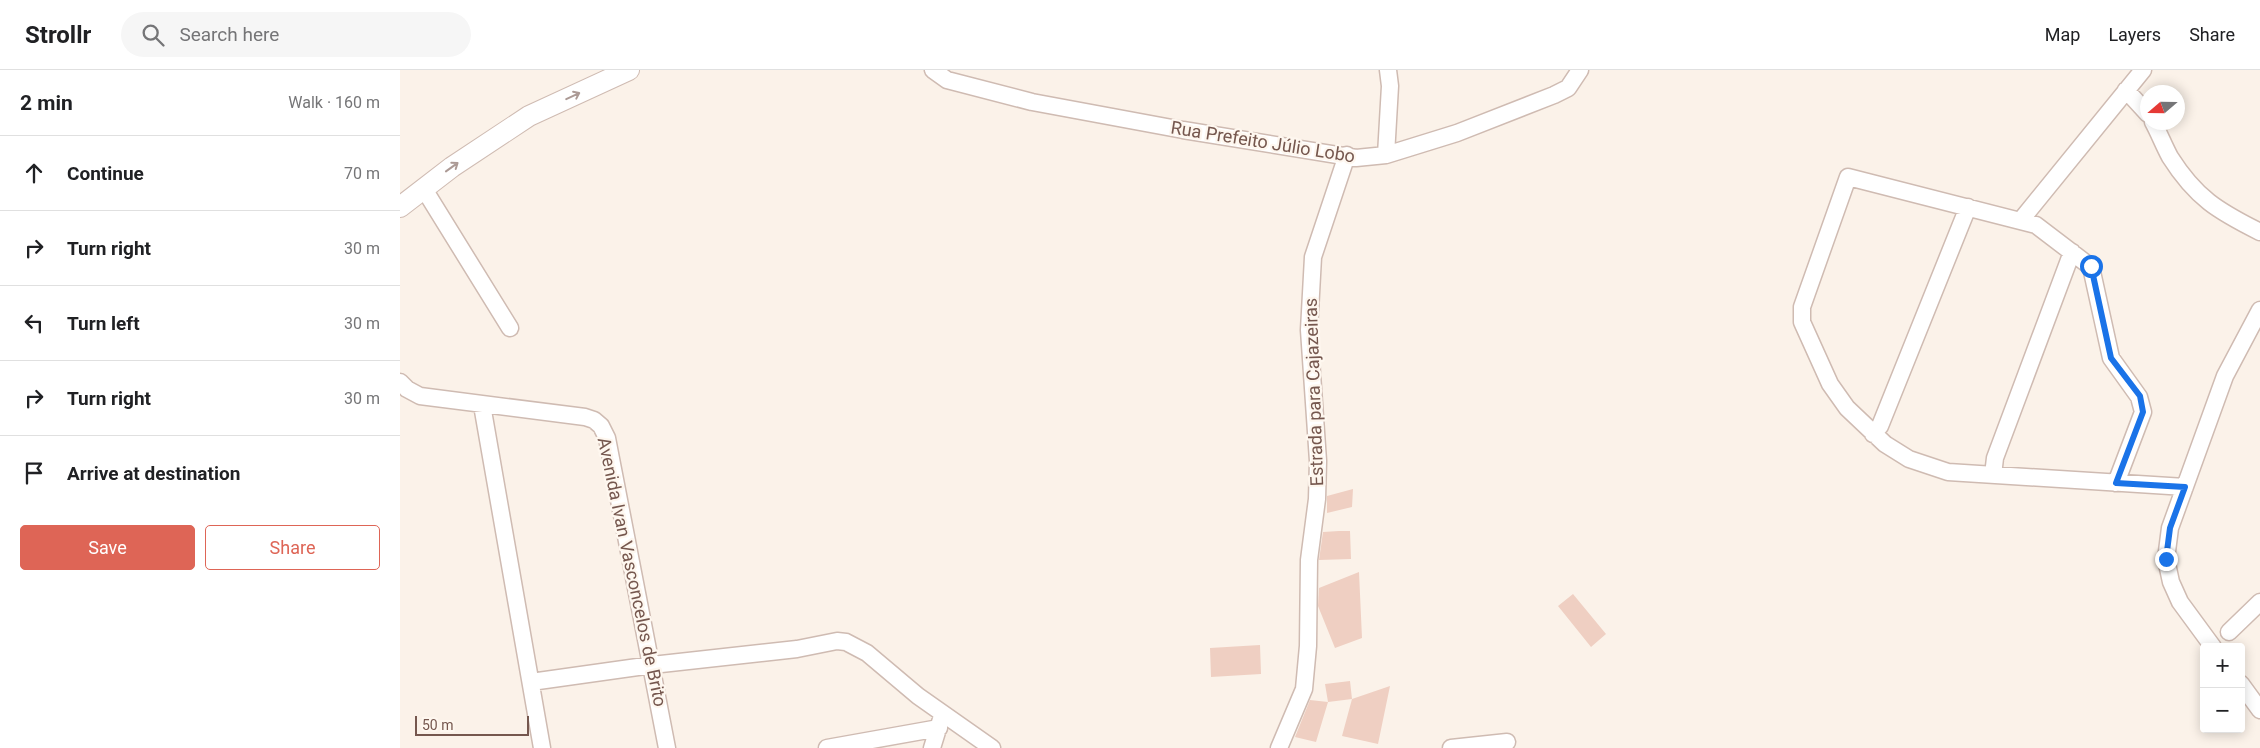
<!DOCTYPE html>
<meta charset="utf-8">
<style>
body{margin:0;font-family:Roboto,sans-serif;background:#f6f6f6;color:#202124}
.controls{position:absolute;right:15px;bottom:15px;display:grid;overflow:hidden;border-radius:5px;box-shadow:0 2px 12px #0003}
.controls button{width:45px;height:45px;display:grid;place-items:center;padding:0;border:0;border-bottom:1px solid #e0e0e0;background:#fff;color:#202124;font:25px sans-serif}
.compass{position:absolute;left:1740px;top:15px;width:45px;height:45px;border-radius:50%;background:#fff;box-shadow:0 2px 12px #0003;rotate:250deg}
.scale{position:absolute;left:15px;bottom:12px;width:114px;box-sizing:border-box;padding-left:5px;border:2px solid #75574e;border-top:0;font-size:14px;line-height:18px;white-space:nowrap;color:#75574e;-webkit-text-stroke:4px #fef7ef;paint-order:stroke}
.stop{position:absolute;width:15px;height:15px;margin:-11px;border:4px solid #1a73e8;border-radius:50%;background:#fff}
.stop.end{background:#1a73e8;border-color:#fff;box-shadow:0 1px 5px #0008}
.list{margin:0;padding:0;list-style:none}
h2{display:flex;justify-content:space-between;align-items:center;height:65px;margin:0;padding:0 20px;font-size:21px}
h2 small{font-size:16px;font-weight:400;color:#757577}
.list li{display:grid;grid-template-columns:32px 1fr auto;gap:15px;align-items:center;box-sizing:border-box;height:75px;padding:0 20px;border-top:1px solid #e0e0e0}
.list b{display:block;font-size:19px;white-space:nowrap}
.list em{font-size:16px;font-style:normal;color:#757577}
.actions{display:flex;gap:10px;padding:15px 20px}
.actions a{flex:1;padding:11px 0;border:1px solid #de6556;border-radius:5px;text-align:center;font-size:18px;color:#de6556}
.actions .main{background:#de6556;color:#fff}
.icon{flex:none;width:28px;height:28px;fill:none;stroke:currentColor;stroke-width:2;stroke-linecap:round;stroke-linejoin:round}
.map{position:relative;flex:none;width:1860px;height:678px;overflow:hidden}
header{display:flex;align-items:center;gap:30px;box-sizing:border-box;height:70px;padding:0 25px;background:#fff;border-bottom:1px solid #e0e0e0}
header strong{font-size:24px}
nav{display:flex;gap:28px;margin-inline-start:auto;font-size:18px}
.search{width:350px;height:45px;background:#f6f6f6;display:flex;align-items:center;gap:12px;box-sizing:border-box;padding:0 18px;border-radius:28px;color:#757577;font-size:19px}
main{display:flex}
aside{flex:1;background:#fff}
.map>svg:first-child{display:block}
</style>
<header>
<strong>Strollr</strong>
<div class="search"><svg class="icon" aria-label="search" viewBox="0 0 24 24"><circle cx="10" cy="10" r="6"/><path d="M15 15l6 6"/></svg>Search here</div>
<nav><a>Map</a><a>Layers</a><a>Share</a></nav>
</header>
<main>
<aside>
<h2>2 min<small>Walk · 160 m</small></h2>
<ul class="list">
<li><svg class="icon" aria-label="ahead" viewBox="0 0 24 24"><path d="M12 20V5M6 11l6-6 6 6"/></svg><div><b>Continue</b></div><em>70 m</em></li>
<li><svg class="icon" aria-label="right" viewBox="0 0 24 24"><path d="M7 20v-9h11M14 6l5 5-5 5"/></svg><div><b>Turn right</b></div><em>30 m</em></li>
<li><svg class="icon" aria-label="left" viewBox="0 0 24 24"><path d="M17 20v-9H6M10 6l-5 5 5 5"/></svg><div><b>Turn left</b></div><em>30 m</em></li>
<li><svg class="icon" aria-label="right" viewBox="0 0 24 24"><path d="M7 20v-9h11M14 6l5 5-5 5"/></svg><div><b>Turn right</b></div><em>30 m</em></li>
<li><svg class="icon" aria-label="arrive" viewBox="0 0 24 24"><path d="M6 21V4h12l-3 4 3 4H6"/></svg><div><b>Arrive at destination</b></div></li>
</ul>
<div class="actions"><a class="main">Save</a><a>Share</a></div>
</aside>
<div class="map">
<svg width="1860" height="678" viewBox="0 0 1860 678">
<rect width="100%" height="100%" fill="#fbf2e9"/>
<!-- building -->
<path fill="#efcfc2" d="M953,419L952,437L927,443V426Z
M939,461H950L951,489L919,490L923,462Z
M959,502L962,568L935,578L918,536L919,518Z
M1173,524L1206,564L1191,577L1158,536Z
M860,575L861,604L811,607L810,578Z
M950,611L952,629L928,632L925,614Z
M990,616L978,674L942,666L952,629Z
M910,630L928,632L916,672L895,667Z"/>
<g fill="none" stroke-linecap="round" stroke-linejoin="round">
<defs>
<path id="minor" d="M533,0L547,10L632,32L783,60L956,88L986,85L1057,63L1154,25L1168,18L1180,0
M1726,20L1748,44
M1753,52C1759,63 1764,76 1770,87C1796,128 1818,141 1860,162
M986,85L990,16L988,0
M24,119L110,258
M1621,150L1743,0
M0,312L7,319L20,326L185,347L194,350L201,356L207,368L267,678
M82,335L142,678
M1473,364L1480,356L1568,137
M1593,405L1595,388L1672,182
M1716,413L1743,342L1739,327L1711,288L1691,197L1636,155L1448,107L1402,237V252L1430,314L1447,338L1485,374L1509,389L1548,402L1785,417
M1829,562L1860,532
M1813,577L1780,532L1771,512L1766,489L1770,458L1825,306L1860,240
M131,612L252,595L397,579L437,571L446,572L467,583L518,626L592,678
M1841,614L1860,640
M427,678L539,658
M532,678L541,649
M879,678L904,619L908,576L909,490L917,429L918,391L909,260L913,187L947,85
M1051,678L1107,672"/>
<path id="tertiary" d="M0,137L52,97L129,46L229,0"/>
</defs>
<!-- minor casing -->
<use href="#minor" stroke="#cfbbb2" stroke-width="19"/>
<!-- tertiary casing -->
<use href="#tertiary" stroke="#cfbbb2" stroke-width="22"/>
<!-- minor -->
<use href="#minor" stroke="#fff" stroke-width="16"/>
<!-- tertiary -->
<use href="#tertiary" stroke="#fff" stroke-width="20"/>
</g>
<!-- one-way arrows -->
<defs><path id="oneway-shaft" d="M-6 0H5M1.5-3L5.5 0L1.5 3" fill="none" stroke-width="1.6" stroke-linecap="round" stroke-linejoin="round" transform="scale(1.25)"/></defs>
<g stroke="#ac9a95">
<use href="#oneway-shaft" transform="translate(173 26) rotate(-25)"/>
<use href="#oneway-shaft" transform="translate(52 97) rotate(-36)"/>
</g>
<g fill="none" stroke-linecap="round" stroke-linejoin="round">
<!-- route -->
<path stroke="#1a73e8" stroke-width="6" d="M1691,196L1711,288L1740,326L1743,342L1716,413L1785,417L1770,458L1766,489"/>
</g>
<g text-anchor="middle" stroke-width="4.5" stroke-linejoin="round" paint-order="stroke">
<!-- street labels -->
<g font-size="18" fill="#75574e" stroke="#fef7ef">
<text transform="translate(863 72) rotate(9)" y="6">Rua Prefeito Júlio Lobo</text>
<text transform="translate(914 322) rotate(-92)" y="6">Estrada para Cajazeiras</text>
<text transform="translate(232 502) rotate(78)" y="6">Avenida Ivan Vasconcelos de Brito</text>
</g>
</g>
</svg>
<div class="controls">
<button>+</button>
<button>−</button>
</div>
<svg class="compass" viewBox="-18 -18 36 36"><path d="M0-13l5 13h-10z" fill="#e53935"/><path d="M0 13l5-13h-10z" fill="#757577"/></svg>
<div class="scale">50 m</div>
<div class="stop" style="left:1691px;top:196px"></div>
<div class="stop end" style="left:1766px;top:489px"></div>
</div>
</main>
